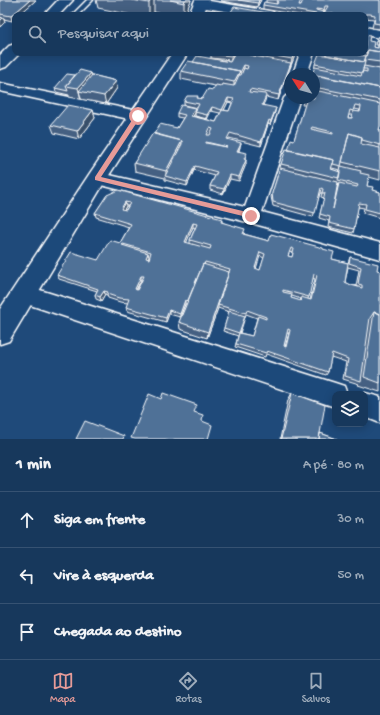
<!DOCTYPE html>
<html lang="pt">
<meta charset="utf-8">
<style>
body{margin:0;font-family:"Gochi Hand",sans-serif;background:#203f62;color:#f1f3f6}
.controls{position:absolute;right:12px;bottom:12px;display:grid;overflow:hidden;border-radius:8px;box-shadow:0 2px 10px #0003}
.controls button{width:36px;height:36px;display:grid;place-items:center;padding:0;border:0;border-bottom:1px solid #365272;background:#17385c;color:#f1f3f6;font:20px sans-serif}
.compass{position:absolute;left:284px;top:68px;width:36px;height:36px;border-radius:50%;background:#17385c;box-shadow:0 2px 10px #0003;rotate:307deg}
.stop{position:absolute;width:12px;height:12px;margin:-9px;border:3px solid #e69b98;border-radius:50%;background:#fff}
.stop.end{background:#e69b98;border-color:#fff;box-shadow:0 1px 4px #0008}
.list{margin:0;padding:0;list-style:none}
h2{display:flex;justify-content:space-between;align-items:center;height:52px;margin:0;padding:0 16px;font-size:17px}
h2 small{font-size:13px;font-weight:400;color:#9eacbb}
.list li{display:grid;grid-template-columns:26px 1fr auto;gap:12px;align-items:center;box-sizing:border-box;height:56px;padding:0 16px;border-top:1px solid #365272}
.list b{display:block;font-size:15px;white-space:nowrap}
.list em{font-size:13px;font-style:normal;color:#9eacbb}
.icon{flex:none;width:22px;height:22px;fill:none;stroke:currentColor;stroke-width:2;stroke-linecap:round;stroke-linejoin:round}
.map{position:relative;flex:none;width:380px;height:439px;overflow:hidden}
.search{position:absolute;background:#17385c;box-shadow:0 2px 10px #0003;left:12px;right:12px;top:12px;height:44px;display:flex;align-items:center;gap:10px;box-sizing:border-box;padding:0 14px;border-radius:8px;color:#9eacbb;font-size:15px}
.sheet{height:220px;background:#17385c}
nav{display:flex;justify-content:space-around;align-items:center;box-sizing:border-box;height:56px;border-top:1px solid #365272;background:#17385c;font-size:11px;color:#9eacbb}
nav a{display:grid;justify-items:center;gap:2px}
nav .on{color:#e69b98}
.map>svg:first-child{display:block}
</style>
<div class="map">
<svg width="380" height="439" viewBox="0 0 380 439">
<rect width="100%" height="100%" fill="#1f4a7a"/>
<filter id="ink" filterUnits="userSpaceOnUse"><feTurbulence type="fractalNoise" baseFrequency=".025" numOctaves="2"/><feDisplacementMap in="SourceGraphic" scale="8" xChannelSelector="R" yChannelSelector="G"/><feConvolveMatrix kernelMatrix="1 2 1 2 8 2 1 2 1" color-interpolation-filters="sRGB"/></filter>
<g filter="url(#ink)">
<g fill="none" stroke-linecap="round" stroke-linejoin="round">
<defs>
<path id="lane" d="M87,0H93L78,15H72Z"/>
<path id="street" d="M196,0H204L269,11L273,12L275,15H248L200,7L196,6L194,3Z
M365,27L380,30V38L365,35Z
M300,53H314L307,74H293Z
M0,83L138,111L144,112L146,116L144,120L138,121L0,91Z
M290,94V98H300L262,212L380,243V259L251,223L97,184L91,183L88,178L91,173L97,172L245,207L284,98L287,95Z
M24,285L335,383L344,386L347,394H335V407L24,303L16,301L13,294L16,287Z
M365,393L380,397V423L365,417V394H361Z"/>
<path id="secondary" d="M58,0H73L59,15H44Z
M195,0H209L203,15H189Z
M15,44V53H20L6,67L0,69V55L9,46Z
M172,53H188L104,183L9,341L0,344V309L90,173Z"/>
</defs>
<!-- lane casing -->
<use href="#lane" stroke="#fff" stroke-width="3"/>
<!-- street casing -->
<use href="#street" stroke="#fff" stroke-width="3"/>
<!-- secondary casing -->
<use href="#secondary" stroke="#fff" stroke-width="3"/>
<!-- lane -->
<use href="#lane" fill="#1f4a7a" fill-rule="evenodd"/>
<!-- street -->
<use href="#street" fill="#1f4a7a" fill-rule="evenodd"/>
<!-- secondary -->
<use href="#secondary" fill="#1f4a7a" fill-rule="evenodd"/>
</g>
<!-- wall -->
<path fill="#456182" stroke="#fff" fill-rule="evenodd" d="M0,0H36L12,21L4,19L5,22L0,27Z
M96,0H191L185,15H169L154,12L152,15H132L98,8Z
M221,0H261L257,7L221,1Z
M266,0H278L276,4L300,5L380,0V29L372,28L374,19L365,18V15H323L325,10H324L322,15H300L263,9V5L266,2Z
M365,35L373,47L378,48V45H375L376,41L378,37H380V126L379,130H380V180L369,177L367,186L372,190L380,192V218L363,213L364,208L358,207L354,229L353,233L328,227L329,221L319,218L324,198L321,197L322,193H320L313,217L273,206L271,197L281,164L294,140L305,105H302L304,98H314V71L315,64L326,55V53H365ZM354,109L360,110L359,112L353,111ZM349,115H352L351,118H348ZM332,168L340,170L339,172L331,169ZM338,184H339L335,200Z
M212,53H252L251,55L257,56V53H296L278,100L266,97L265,101L263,105L275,112L270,125L268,124L261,146L229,138L228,140L240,147L239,151L246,157L245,160L246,164L239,181L230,179L223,194L210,190V186L215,176L194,170L187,186L165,180V178L135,171L134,163L154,134L177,128L183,118L177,117V113L195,108V113L193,116L216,122L220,113L211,111L207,119L195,116V112L197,108L184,105V101L198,98L202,99L213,90L215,86L181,79V71L193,62L211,58V54ZM211,58L231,60L230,62ZM228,102L232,103L229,111L224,110Z
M91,73L92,75L116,81L117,88L106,104L69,97V95L56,92L55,88L75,75Z
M93,110L95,118L79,139L54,133L51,125Z
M107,195L222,219V222L245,233L244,234L269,241L323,249L332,259L348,263L350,257L377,270L380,271V392L358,385L359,384L343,379L346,362L331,357L328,372L326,375L266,354L265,357L235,347L238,336L223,331L224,328L229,312L218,308L207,338L180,329L179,322L187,304H185L180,317L169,314L166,322L127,311L126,307L128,303L120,302L108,298L107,295L105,294L101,301L96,299L95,295L97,291L59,279L57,275L98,260L120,243L129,227L96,217L95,213ZM126,206H128L126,210H124ZM193,227L195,228L190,240V244L186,243ZM289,252L293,253L292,257L288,256ZM260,256L264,258L260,270L256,269ZM348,267L359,270L356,286L351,285L345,282ZM313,278L315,279L310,300L308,299ZM141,280H142L137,290V289ZM292,296L301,299L300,301L291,298ZM246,314L257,318L252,336L240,333ZM287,333H289L285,347L284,346Z
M292,393L320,433L337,439H280L288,400Z"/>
<!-- shaded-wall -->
<path fill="#384f6a" stroke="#fff" d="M30,0H36L19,15H15V18L12,21L11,16Z
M151,0H154V12L152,15H149V3Z
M185,0H191L185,15H184V3Z
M259,0H261L257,7L258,3Z
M3,18L5,22L0,27V21Z
M233,53V56L231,60V56Z
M294,53H296L290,67L292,59Z
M291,63L290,67L278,100L279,95Z
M244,65V69L234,90V82L240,71Z
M91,73L93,83L79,91L81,99L78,88Z
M116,81L117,88L106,104L104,96Z
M228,98V102L222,114V110Z
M212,107L211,111L207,119V115Z
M195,108V113L191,120V116Z
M276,108L275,112L270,125L271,121Z
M93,110L95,118L79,139L77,131Z
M269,120L268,124L261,146V142Z
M182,141V149L166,176V171Z
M241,143L240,147L237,155V151Z
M246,160V164L239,181V177Z
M195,166L194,170L187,186V182Z
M230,175V179L223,194L224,189Z
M125,202L126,206L122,213L121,209Z
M193,223V227L185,246V242Z
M148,253L149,257L146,262V258Z
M229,272L228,279L218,305V308L207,338L208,332Z
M141,276V280L135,292V289Z
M104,291L105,294L101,301L100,297Z
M185,300V304L180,317V314Z
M169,310V314L166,322V318Z"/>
<!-- building -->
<path fill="#507197" stroke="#fff" fill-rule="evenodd" d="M0,0H30L11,16L0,14Z
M132,0H151L149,3Z
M170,0H185L184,3Z
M238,0H259L258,3Z
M279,0H301L299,5H301L303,0H380V24L374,23L375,15L370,14H365V15H332L333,13H324L328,6H325L324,10L316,9V10L323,12L322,15L263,5L264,2L277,4Z
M234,7L269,13L268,15H229Z
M215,13L225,15H213Z
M0,17L3,18L0,21Z
M365,35L370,36L369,41L374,42L373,47L378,48L379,41H377L378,37H380V52L368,50L366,56L367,52H365Z
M368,50L380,52V62L365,60Z
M212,53H233L231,56L211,54Z
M235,53H250L249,55L291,63L279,95L250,89L249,92L265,94L266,96L262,105L276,108L271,121L269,120L261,142L230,133L227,139L241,143L237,151L247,153L244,159L246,160L239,177L230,175L224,189L210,186L217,172L195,166L187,182L165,176L182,144V141L154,134L160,124L177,128L185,115L177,113L181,105L195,108L191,116L216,122L222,110L212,107L207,115L195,112L199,104L184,101L187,96H198L197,98L202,99L208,89L213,90L216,85L221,86L222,84L234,86L239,75H241L244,68L247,69L248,66L244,65L239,75L240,71L193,62L197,56L230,62ZM228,98L234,99L229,111L222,110ZM210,128L213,129L210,135H207ZM206,142L227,147L206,143Z
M259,53H294L292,59Z
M326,53H358V55L366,56L364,62L326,55Z
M319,54L365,62L362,73L315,64Z
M188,61L240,71L234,82L181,71Z
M364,66L380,69V88L312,74L315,67L361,76L363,71L367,72V69H363Z
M80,70L91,73L78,88L66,86Z
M67,74L75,75L66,86L68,91L55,88Z
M92,75L116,81L104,96L79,91Z
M314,75L380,88V100L314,87Z
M314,90L380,104V126L379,130H380V145L362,140V137L349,133L341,166L361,171L360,173L369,175L367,186L373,187L372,190L380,192V213L365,209L366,204L359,203L354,229L329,223L330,217L320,214L325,193H322L323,189L321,188L315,213L273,202L272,193L280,168L338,182L333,209L339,183L357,187L358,185L338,180L341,166L333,164L334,160L288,150L291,139L294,140L306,101L303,100L304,98H314ZM355,105L361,106L360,112L353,111ZM350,110L353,111L352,118H348ZM312,127L333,132V134L311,129Z
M68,105L93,110L77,131L51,125Z
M153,133L182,141L166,171L134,163Z
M349,133L362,137L361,144L380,148V171L342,162Z
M286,149L334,160L331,169L340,172L339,178L281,164Z
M118,190L222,219L221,222L245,229L243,234L269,241L271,234L323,248V249L334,252L332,259L348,263L345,282L351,285L362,288V285L358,284L361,267L349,263L350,257L378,264L377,270L380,271V314L374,312L370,318L361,381L345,376L348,359L332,353L328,372L267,351L266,353L236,344L239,333L224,328L229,311L245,316L239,333L252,336L258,316L266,319V317L247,310L246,313L218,305L230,269L205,262L204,265L203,264L188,301L185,300L180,314L169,310L166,318L126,307L129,299L119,298L107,294L108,292L104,291L100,297L95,295L98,289L57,275L71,252L98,260L110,240L120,243L131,224L95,213L107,195ZM125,202L130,203L126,210L121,209ZM193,223L197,224L190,240L211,246L210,249L185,242ZM123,244L151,252L149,259L146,258L148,253L122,245ZM291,248L294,249L292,257L288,256ZM260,252L265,254L260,270L255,268ZM314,274L317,275L311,300L301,297V301L291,298L292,294L283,292V290L309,297ZM141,276H144L137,290L135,289ZM288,329L290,330L286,347L284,346Z
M203,264L229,272L208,332L179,322Z
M374,312L380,314V383L364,377Z
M163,393L197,405L194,412L203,415L202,421L212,425L208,439H135L131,438L149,394L161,399Z
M292,393L325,405L319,439H281Z
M85,421L124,436L123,439H76Z
M320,433L337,439H319Z"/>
</g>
<!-- route -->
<path fill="#e69b98" d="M136,114L141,116L101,177L251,213L254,216L253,217L251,218L95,180V177Z"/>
</svg>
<div class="controls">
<button><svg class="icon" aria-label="layers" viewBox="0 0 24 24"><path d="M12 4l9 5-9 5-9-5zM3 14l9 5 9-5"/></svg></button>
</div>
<svg class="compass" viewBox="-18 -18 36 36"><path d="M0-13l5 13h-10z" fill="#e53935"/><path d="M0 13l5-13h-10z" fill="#9eacbb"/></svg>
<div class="stop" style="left:138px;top:116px"></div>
<div class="stop end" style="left:251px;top:216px"></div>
<div class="search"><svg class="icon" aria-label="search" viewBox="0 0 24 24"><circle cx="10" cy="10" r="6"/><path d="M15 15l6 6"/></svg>Pesquisar aqui</div>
</div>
<section class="sheet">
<h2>1 min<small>A pé · 80 m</small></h2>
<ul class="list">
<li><svg class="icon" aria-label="ahead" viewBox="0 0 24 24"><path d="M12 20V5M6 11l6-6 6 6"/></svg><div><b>Siga em frente</b></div><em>30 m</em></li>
<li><svg class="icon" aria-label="left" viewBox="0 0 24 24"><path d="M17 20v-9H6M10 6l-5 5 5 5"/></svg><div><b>Vire à esquerda</b></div><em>50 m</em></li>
<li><svg class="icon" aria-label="arrive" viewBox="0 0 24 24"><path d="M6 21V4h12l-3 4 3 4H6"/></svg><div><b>Chegada ao destino</b></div></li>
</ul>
</section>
<nav>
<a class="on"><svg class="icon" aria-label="map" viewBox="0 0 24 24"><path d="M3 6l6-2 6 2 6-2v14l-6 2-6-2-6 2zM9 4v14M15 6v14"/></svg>Mapa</a>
<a><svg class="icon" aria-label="directions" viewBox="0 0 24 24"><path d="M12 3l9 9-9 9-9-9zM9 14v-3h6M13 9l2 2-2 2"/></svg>Rotas</a>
<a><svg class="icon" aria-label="saved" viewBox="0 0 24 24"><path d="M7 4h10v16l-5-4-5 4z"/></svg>Salvos</a>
</nav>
